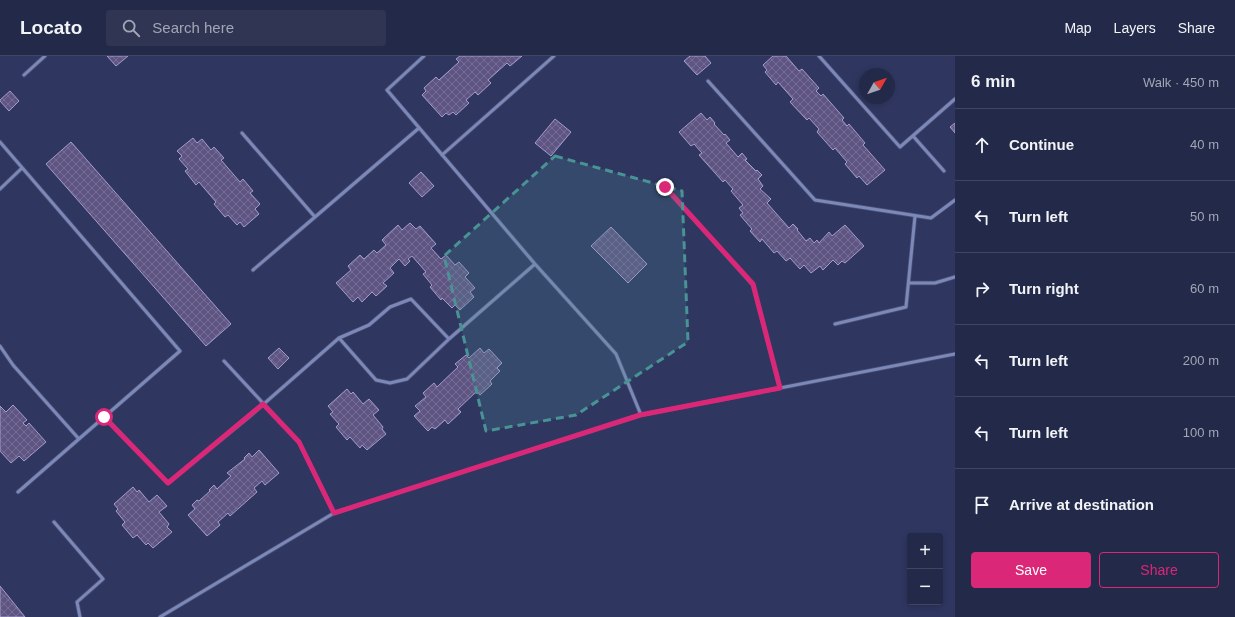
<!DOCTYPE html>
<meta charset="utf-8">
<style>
body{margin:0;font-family:Arial,sans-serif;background:#2f3553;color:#f1f3f6}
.controls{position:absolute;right:12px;bottom:12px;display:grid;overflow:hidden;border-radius:4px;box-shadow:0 2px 6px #0003}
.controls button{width:36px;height:36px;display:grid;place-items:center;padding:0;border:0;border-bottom:1px solid #404561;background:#232949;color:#f1f3f6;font:20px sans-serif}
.compass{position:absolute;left:859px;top:12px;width:36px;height:36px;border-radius:50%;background:#232949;box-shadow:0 2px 6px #0003;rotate:50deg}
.stop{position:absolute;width:12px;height:12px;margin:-9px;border:3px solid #db2777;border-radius:50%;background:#fff}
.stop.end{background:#db2777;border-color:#fff;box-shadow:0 1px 4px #0008}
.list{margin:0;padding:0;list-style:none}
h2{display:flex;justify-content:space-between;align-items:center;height:52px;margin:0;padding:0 16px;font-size:17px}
h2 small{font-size:13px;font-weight:400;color:#a3a6b4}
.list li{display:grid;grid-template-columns:26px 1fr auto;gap:12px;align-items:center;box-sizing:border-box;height:72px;padding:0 16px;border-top:1px solid #404561}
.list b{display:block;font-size:15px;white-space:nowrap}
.list em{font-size:13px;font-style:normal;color:#a3a6b4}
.actions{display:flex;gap:8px;padding:12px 16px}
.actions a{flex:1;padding:9px 0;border:1px solid #db2777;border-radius:4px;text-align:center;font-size:14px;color:#db2777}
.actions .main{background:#db2777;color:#fff}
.icon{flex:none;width:22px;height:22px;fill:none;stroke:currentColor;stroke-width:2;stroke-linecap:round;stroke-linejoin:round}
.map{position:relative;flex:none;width:955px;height:561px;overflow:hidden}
header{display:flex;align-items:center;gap:24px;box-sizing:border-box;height:56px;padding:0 20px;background:#232949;border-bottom:1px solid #404561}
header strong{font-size:19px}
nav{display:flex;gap:22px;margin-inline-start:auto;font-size:14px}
.search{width:280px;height:36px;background:#2f3553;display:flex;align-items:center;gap:10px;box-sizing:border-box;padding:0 14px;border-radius:4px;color:#a3a6b4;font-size:15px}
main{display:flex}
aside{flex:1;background:#232949}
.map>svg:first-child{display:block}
</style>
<header>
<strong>Locato</strong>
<div class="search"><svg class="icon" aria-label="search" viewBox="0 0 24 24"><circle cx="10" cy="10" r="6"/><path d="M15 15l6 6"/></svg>Search here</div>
<nav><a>Map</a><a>Layers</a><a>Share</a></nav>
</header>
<main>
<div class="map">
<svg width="955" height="561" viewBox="0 0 955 561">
<defs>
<pattern id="building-cross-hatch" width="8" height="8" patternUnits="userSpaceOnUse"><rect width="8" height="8" fill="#5f5583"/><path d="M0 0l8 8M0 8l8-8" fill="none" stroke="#756d95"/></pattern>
</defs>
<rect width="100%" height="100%" fill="#2f3761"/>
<!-- building -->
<path fill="url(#building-cross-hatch)" stroke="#a59cce" d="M107,0H128L116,10Z
M460,0H522L510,10L507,7L488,24L491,27L478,39L475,36L466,44L469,47L456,59L453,56L449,59L446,57L442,61L422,39L426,35L424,32L436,21L439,24L459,6L456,3Z
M690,0H705L711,7L697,19L684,5Z
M773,0H786L799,15L802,13L819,32L816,35L821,40L823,38L844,62L842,64L847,70L849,68L865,87L863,89L885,114L867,129L859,120L857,122L845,108L847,106L835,92L833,94L817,76L819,73L809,62L807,64L790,46L793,43L778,26L776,29L765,16L767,14L763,9Z
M10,35L19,45L9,55L0,45V44Z
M701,57L707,64L710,61L715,67L714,68L724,79L725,78L730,84L726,87L738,101L742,97L747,103L745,104L756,115L757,114L762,119L758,123L763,130L760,133L771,143L767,147L789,172L793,168L798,173L797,174L806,185L810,182L814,187L817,184L819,187L829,176L832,180L845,169L864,190L845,207L842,205L838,209L833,204L823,214L820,210L811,217L804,209L800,213L790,202L786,205L777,195L774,197L762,183L760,186L750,175L752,173L740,159L743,157L739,152L743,149L731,135L733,133L725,124L723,126L699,99L702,97L694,88L691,90L679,76Z
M555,63L571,76L551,100L535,87Z
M955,67V77L950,71Z
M193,82L197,87L202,83L211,94L214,91L224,102L221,104L240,126L243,123L253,135L250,137L260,148L255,153L259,158L244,171L240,166L237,169L228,159L225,161L214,148L216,146L199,126L196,129L185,115L188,113L179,103L182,100L177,95Z
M71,86L231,268L206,290L46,108Z
M421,116L434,130L422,141L409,127Z
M410,167L416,173L420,170L436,188L431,192L441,203L446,199L455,209L459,206L469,217L465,221L475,232L470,236L474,241L460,254L455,249L452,252L442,242L441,244L430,231L432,229L423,218L426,216L412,200L408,203L410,205L405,210L399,203L390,212L394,217L383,227L387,230L376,240L372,236L362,246L358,241L353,246L336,227L351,214L348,210L360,199L364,203L374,194L377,197L386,189L382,184L398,169L402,174Z
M611,171L647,208L628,227L591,190Z
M279,292L289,302L278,313L268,302Z
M480,292L484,297L489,293L502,307L497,312L500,315L490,325L492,328L480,339L477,335L458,353L461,356L448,368L445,364L435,373L432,371L428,375L414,360L420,355L415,350L426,341L423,337L434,327L437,331L458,311L455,308L466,299L469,302Z
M347,333L351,338L353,336L363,348L369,343L379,354L373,359L383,371L382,373L386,378L367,394L362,389L360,392L350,381L347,384L336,371L339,368L330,358L333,356L328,350Z
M13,349L27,364L23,367L26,370L29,367L46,386L24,405L19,400L11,407L0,395V350L6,356Z
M259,394L279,417L265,429L262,425L254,432L257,436L230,460L228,457L218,466L220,469L207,480L188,459L195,453L192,449L197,444L199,445L210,435L209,434L214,429L217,433L231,420L227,417L245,403L244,402L249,397L252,401Z
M133,431L137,436L139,434L149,446L157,439L167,450L159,456L169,468L167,471L172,476L153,492L148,487L146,489L137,479L133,482L122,469L125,466L116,455L118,453L114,448Z
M0,530L25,561H0Z"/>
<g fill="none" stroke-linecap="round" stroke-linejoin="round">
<defs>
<path id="service" d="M424,0L387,34L535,208L616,298L641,359
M819,0L900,91L955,43
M24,19L45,0
M708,25L815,144L931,162L955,144
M242,77L315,161L419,72
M913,80L944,115
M0,86L180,295L18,436
M442,99L554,0
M665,131L753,229L780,332
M0,133L22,112
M253,214L315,161
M909,227H935L955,221
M835,268L906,251L915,160
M339,282L376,324L390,327L407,323L449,283
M0,290L13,309L79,383
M224,305L299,386L334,457
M105,361L168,427L250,360L339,282L369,269L390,251L411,243L449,283L535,208
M54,466L103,523L77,546L80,561
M160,561L334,457L641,359L955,298"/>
</defs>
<!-- service casing -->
<use href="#service" stroke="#4b5175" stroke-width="4.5"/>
<!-- service -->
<use href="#service" stroke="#7c88b8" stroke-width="3"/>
</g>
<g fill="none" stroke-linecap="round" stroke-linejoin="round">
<!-- route -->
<path stroke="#db2777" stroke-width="5" d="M104,361L168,427L263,348L299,386L334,457L640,359L780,332L753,228L665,131"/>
</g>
<!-- marked area -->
<path fill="#499395" fill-opacity="0.2" stroke="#499395" stroke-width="3" stroke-dasharray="8 5" stroke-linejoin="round" d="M555,100L682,135L688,286L576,359L486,375L444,200Z"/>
</svg>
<div class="controls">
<button>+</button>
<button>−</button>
</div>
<svg class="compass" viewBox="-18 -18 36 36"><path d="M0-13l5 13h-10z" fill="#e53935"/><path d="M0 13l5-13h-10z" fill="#a3a6b4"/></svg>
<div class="stop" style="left:104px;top:361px"></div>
<div class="stop end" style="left:665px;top:131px"></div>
</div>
<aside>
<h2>6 min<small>Walk · 450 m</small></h2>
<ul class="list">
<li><svg class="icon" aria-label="ahead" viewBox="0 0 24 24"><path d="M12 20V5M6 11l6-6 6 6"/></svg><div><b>Continue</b></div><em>40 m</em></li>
<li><svg class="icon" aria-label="left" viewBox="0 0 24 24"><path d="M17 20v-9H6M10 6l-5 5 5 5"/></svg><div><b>Turn left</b></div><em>50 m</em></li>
<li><svg class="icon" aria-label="right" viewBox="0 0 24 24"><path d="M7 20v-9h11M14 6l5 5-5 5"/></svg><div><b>Turn right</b></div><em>60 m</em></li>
<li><svg class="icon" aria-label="left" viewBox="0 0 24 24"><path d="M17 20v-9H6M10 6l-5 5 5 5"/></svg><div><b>Turn left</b></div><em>200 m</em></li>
<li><svg class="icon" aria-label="left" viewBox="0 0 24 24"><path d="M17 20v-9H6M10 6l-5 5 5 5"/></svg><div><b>Turn left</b></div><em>100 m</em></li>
<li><svg class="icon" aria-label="arrive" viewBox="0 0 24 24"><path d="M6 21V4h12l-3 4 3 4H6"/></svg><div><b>Arrive at destination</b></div></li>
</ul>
<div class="actions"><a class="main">Save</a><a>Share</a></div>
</aside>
</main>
